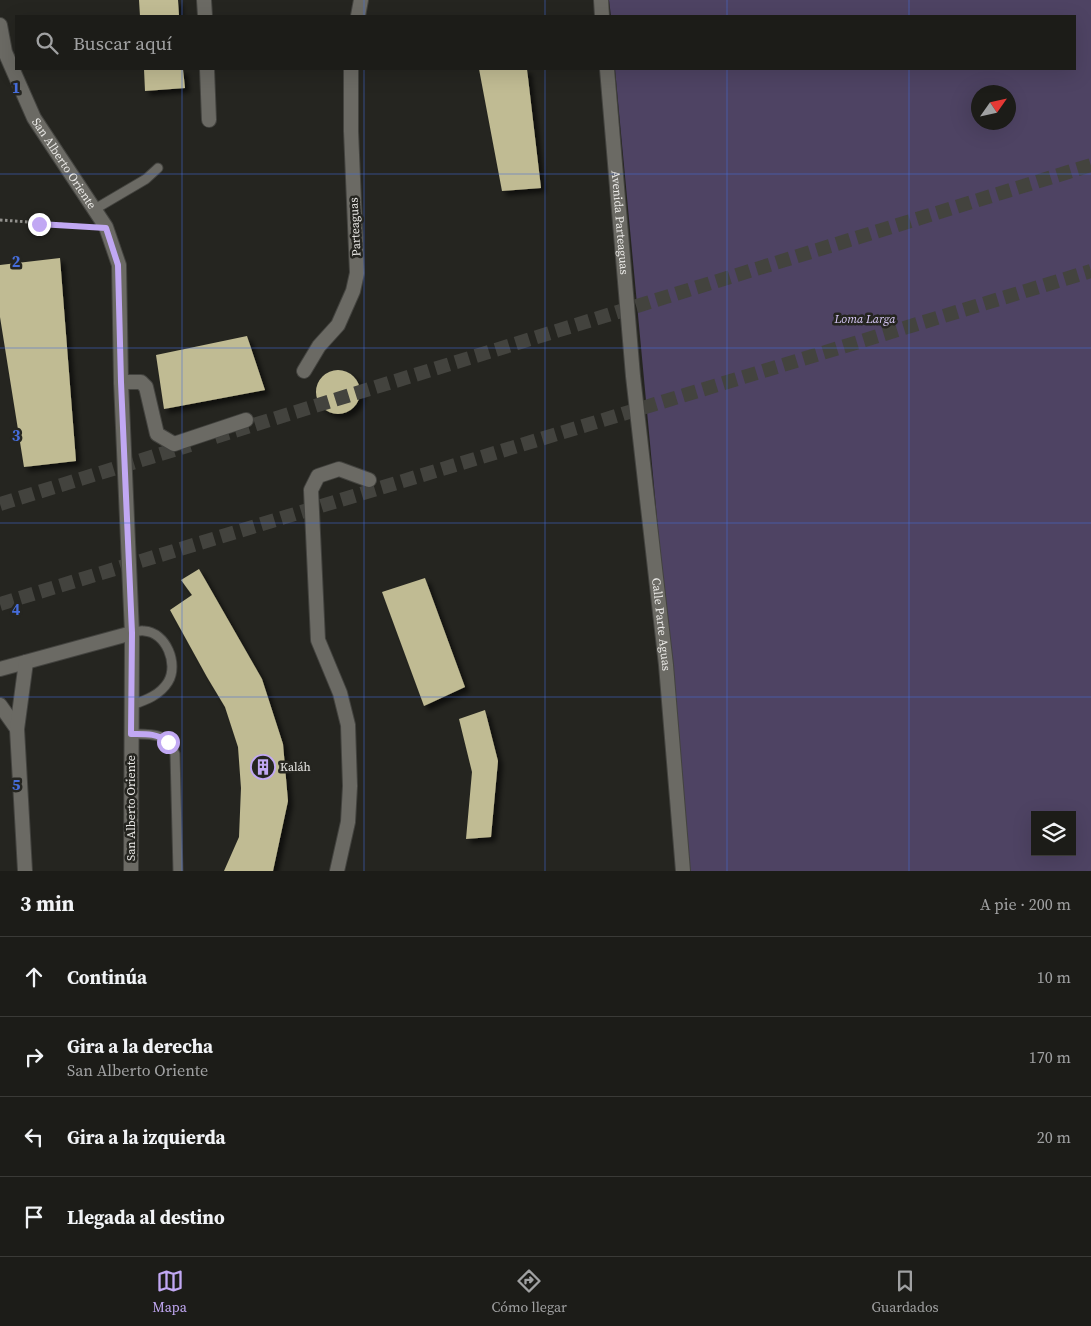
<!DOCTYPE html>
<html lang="es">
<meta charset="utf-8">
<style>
body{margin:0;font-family:"Source Serif 4",serif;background:#252521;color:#f1f3f6}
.controls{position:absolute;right:15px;bottom:15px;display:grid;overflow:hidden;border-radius:0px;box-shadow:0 5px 20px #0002}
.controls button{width:45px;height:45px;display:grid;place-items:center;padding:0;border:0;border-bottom:1px solid #3a3a37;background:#1c1c18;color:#f1f3f6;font:25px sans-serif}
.compass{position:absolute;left:971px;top:85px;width:45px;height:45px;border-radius:50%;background:#1c1c18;box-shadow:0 5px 20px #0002;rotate:56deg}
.stop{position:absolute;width:15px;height:15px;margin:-11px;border:4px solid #c1a8f3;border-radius:50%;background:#fff}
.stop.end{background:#c1a8f3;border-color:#fff;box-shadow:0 1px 5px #0008}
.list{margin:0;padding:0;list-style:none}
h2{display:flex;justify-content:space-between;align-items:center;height:65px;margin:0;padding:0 20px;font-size:21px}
h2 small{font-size:16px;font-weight:400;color:#a0a1a2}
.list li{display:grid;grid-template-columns:32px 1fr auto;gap:15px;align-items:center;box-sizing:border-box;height:80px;padding:0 20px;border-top:1px solid #3a3a37}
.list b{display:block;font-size:19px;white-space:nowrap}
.list p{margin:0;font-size:16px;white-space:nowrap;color:#a0a1a2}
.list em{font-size:16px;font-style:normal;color:#a0a1a2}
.icon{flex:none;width:28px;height:28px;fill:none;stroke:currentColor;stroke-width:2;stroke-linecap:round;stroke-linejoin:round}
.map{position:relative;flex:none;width:1091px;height:871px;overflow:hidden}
.search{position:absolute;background:#1c1c18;box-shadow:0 5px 20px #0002;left:15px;right:15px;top:15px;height:55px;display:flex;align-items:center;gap:12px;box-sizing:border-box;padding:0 18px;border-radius:0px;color:#a0a1a2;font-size:19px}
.sheet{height:385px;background:#1c1c18}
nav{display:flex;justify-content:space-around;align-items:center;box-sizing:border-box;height:70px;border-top:1px solid #3a3a37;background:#1c1c18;font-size:14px;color:#a0a1a2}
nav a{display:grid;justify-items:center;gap:2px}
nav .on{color:#c1a8f3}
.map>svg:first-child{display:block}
</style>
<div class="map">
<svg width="1091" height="871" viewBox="0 0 1091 871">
<defs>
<filter id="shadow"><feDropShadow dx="4.5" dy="4.5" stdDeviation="2.5" flood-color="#0009"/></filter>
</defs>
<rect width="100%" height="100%" fill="#252520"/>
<!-- forest -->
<path fill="#4e4363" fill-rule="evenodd" d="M609,0H1091V871H690L615,69H1075V16H611ZM978,92H1008V122H978ZM1035,815H1072V852H1035Z"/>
<!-- building -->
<path fill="#c0bb93" filter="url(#shadow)" d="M139,0H178L179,16H140Z
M144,69H183L185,88L145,91Z
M479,69H527L541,188L502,191Z
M60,258L76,461L24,467L0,317V265Z
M247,336L265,390L164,409L156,355Z
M316 392a22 22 0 1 1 44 0a22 22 0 1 1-44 0Z
M199,569L262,679L283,744L288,801L273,871H224L239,837L241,788L238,747L225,707L207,677L170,610L192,595L181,580Z
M425,578L465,687L424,706L382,592Z
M485,710L498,761L491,837L466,839L472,772L459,719Z"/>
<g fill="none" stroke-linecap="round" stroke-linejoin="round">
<!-- primary-tunnel -->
<path stroke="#43433e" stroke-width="14" stroke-dasharray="14 7" stroke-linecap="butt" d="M215,437L1091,165
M0,504L190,445
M0,604L1091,271"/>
<defs>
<path id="service" d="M95,209L146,179L158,168
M132,633C136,632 140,630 144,631C166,632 179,664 168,682C160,695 146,700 132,705
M131,734C151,734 167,732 175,754L178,871"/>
<g id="minor">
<path d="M204,0L205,16"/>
<path d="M601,0L602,16"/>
<path d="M358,16L361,0"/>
<path id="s1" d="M0,25L5,52L34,118L106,227L119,265L121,382L132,633L131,871"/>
<path d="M207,69L209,120"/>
<path id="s2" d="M607,69L633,376L666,665L683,871"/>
<path d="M304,371L319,346L338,325L353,291L357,273L351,131V69"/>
<path d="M121,382H141L146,387L157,434L174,444L246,420"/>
<path d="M0,669L132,633"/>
<path d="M0,705L17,729"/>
<path d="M25,871L17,729L26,662"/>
<path d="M337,871L348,822L350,786L348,725L340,693L318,640L311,490L318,476L339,469L369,480"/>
</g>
</defs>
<!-- service casing -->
<use href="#service" stroke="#43433f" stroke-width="11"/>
<!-- minor casing -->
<use href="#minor" stroke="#43433f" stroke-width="16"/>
<!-- path -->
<path stroke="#92918d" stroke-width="3" stroke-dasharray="2.5 2.5" stroke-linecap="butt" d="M0,220L87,226"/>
<!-- service -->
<use href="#service" stroke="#6b6a64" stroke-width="9"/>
<!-- minor -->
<use href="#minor" stroke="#6b6a64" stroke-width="14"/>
</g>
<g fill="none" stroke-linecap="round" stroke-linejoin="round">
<!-- route -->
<path stroke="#c1a8f3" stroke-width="6" d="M39,224L106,228L118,265L121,382L132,633L131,734C145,734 157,733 168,742"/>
</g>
<!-- grid -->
<path fill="none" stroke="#466ddb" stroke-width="1" stroke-opacity="0.55" d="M182,0V16M364,0V16M545,0V16M727,0V16M909,0V16M182,69V871M364,69V871M545,69V871M727,69V871M909,69V871M0,174H1091M0,348H1091M0,523H1091M0,697H1091"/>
<!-- icons -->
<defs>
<symbol id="building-ring" viewBox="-11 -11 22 22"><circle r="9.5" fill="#252520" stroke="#c1a8f3" stroke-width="1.5"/><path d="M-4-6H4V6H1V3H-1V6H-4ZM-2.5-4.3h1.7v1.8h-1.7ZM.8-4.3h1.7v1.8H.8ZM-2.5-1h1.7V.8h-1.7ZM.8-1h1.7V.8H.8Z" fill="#c1a8f3"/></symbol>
</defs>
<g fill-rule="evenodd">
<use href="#building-ring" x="249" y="753" width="28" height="28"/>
</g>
<g text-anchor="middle" stroke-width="5" stroke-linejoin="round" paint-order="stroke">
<!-- street labels -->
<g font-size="12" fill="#ebeae7" stroke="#252520">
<text dy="4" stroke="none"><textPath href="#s1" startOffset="154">San Alberto Oriente</textPath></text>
<text dy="4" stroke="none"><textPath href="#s2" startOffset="154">Avenida Parteaguas</textPath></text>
<text transform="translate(355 227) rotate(-93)" y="4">Parteaguas</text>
<text dy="4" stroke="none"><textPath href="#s2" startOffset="558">Calle Parte Aguas</textPath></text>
<text transform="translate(131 808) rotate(-90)" y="4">San Alberto Oriente</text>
</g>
<!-- park labels -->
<g font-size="12" font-style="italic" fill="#d9caf9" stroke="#252520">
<text x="865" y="323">Loma Larga</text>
</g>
<!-- poi labels -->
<g font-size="12" fill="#ebeae7" stroke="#252520" text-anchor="start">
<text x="280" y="771">Kaláh</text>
</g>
</g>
<g font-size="16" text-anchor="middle" font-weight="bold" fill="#466ddb" stroke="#252520" stroke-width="5" stroke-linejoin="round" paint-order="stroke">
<text x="16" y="93">1</text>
<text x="16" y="267">2</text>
<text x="16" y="441">3</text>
<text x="16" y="615">4</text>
<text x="16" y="790">5</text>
</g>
</svg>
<div class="controls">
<button><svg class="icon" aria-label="layers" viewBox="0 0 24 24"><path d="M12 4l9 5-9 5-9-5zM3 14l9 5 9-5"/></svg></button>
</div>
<svg class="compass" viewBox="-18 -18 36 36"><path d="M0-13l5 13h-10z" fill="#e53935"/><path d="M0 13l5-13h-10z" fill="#a0a1a2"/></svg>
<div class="stop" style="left:168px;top:742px"></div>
<div class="stop end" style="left:39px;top:224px"></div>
<div class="search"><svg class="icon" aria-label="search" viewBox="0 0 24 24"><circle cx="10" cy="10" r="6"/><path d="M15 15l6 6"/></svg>Buscar aquí</div>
</div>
<section class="sheet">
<h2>3 min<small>A pie · 200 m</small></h2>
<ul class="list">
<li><svg class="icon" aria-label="ahead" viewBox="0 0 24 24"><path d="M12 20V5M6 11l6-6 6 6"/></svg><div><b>Continúa</b></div><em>10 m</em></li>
<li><svg class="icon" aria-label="right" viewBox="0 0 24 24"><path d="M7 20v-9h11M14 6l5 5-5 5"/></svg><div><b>Gira a la derecha</b><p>San Alberto Oriente</p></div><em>170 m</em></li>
<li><svg class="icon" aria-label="left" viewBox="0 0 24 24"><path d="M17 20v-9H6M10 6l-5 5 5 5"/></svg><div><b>Gira a la izquierda</b></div><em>20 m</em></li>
<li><svg class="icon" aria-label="arrive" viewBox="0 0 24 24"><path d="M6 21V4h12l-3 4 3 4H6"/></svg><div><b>Llegada al destino</b></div></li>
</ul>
</section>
<nav>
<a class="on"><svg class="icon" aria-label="map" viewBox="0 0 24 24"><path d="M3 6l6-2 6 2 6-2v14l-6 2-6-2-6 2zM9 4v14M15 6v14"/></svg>Mapa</a>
<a><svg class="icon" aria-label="directions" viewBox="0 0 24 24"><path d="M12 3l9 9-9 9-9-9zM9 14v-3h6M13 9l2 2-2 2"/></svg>Cómo llegar</a>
<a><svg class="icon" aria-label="saved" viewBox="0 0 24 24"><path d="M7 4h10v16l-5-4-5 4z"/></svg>Guardados</a>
</nav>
